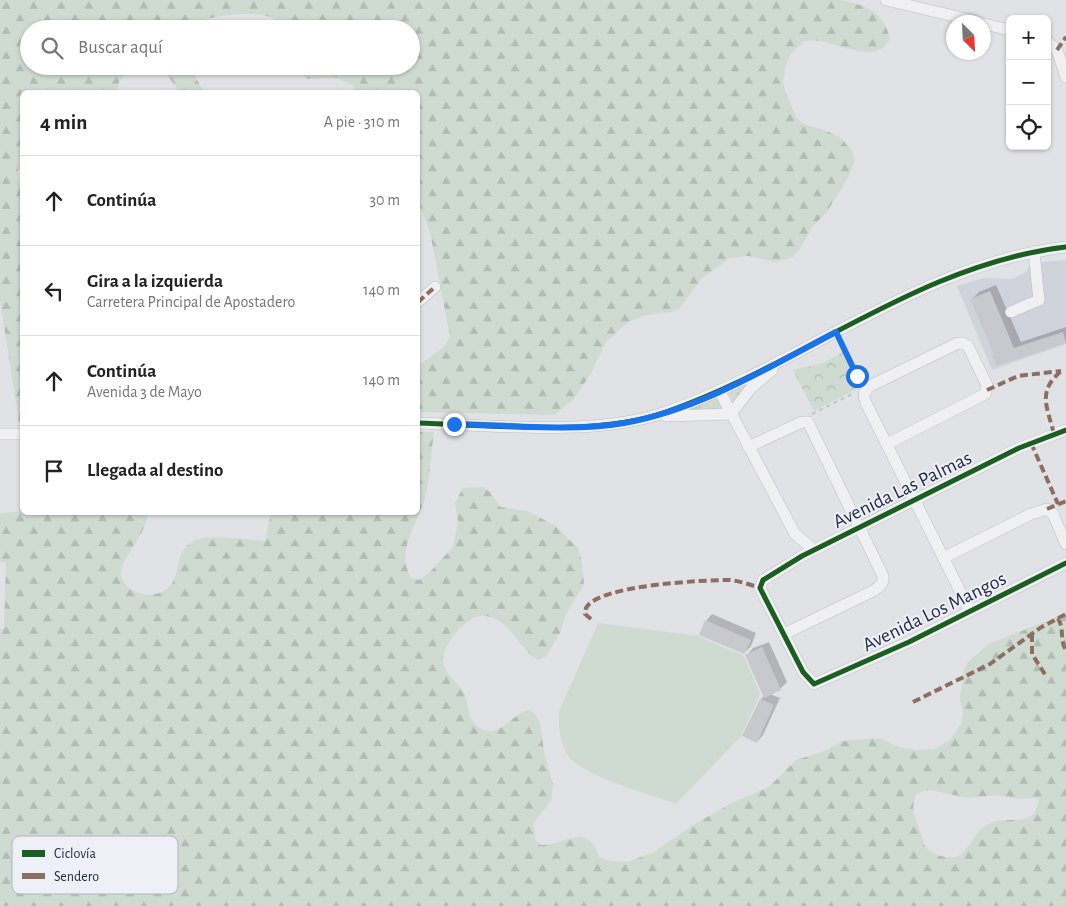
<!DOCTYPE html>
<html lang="es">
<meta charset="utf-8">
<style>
body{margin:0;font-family:"Alegreya Sans",sans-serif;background:#f6f6f6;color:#222}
.controls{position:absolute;right:15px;top:15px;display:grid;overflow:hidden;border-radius:8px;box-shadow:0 1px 4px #0004}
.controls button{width:45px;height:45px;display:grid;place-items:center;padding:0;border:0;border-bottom:1px solid #e0e0e0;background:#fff;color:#222;font:25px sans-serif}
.compass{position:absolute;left:946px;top:15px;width:45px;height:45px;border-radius:50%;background:#fff;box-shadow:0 1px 4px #0004;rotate:156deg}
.stop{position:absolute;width:15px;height:15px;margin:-11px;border:4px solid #1a73e8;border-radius:50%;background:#fff}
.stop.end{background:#1a73e8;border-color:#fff;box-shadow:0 1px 5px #0008}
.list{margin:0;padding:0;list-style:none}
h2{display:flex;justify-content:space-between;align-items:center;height:65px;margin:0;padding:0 20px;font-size:21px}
h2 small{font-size:16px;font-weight:400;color:#767676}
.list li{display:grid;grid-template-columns:32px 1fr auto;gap:15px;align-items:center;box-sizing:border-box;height:90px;padding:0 20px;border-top:1px solid #e0e0e0}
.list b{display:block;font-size:19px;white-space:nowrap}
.list p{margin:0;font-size:16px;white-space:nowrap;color:#767676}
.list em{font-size:16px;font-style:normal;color:#767676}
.icon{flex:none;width:28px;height:28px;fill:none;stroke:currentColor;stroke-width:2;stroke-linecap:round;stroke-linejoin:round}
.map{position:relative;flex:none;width:1066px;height:906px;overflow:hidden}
.search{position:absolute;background:#fff;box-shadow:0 1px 4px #0004;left:20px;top:20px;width:400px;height:55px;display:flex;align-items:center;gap:12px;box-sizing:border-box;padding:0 18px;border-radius:28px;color:#767676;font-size:19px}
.panel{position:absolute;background:#fff;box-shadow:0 1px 4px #0004;left:20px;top:90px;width:400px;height:425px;border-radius:8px}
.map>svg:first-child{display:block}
</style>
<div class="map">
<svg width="1066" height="906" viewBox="0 0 1066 906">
<defs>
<pattern id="grass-tufts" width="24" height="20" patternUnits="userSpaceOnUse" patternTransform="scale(1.25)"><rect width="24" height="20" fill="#cfdad0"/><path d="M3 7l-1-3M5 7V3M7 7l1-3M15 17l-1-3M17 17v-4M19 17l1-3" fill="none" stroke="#b2bbb4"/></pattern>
<pattern id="forest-firs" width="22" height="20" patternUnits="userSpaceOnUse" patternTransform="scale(1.25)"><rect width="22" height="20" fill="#cfdad0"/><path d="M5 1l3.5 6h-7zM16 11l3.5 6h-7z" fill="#b2bbb4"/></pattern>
<pattern id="park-crowns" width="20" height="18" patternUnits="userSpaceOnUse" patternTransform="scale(1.25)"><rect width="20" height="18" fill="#cfdad0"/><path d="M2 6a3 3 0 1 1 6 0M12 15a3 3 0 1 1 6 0" fill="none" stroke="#b2bbb4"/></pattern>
</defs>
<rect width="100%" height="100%" fill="#e1e2e6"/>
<!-- built -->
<path fill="#d1d3dc" d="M1066,260V344L992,370L957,286L983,278L1011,279L1025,273L1032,263Z"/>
<!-- grass -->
<path fill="url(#grass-tufts)" d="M751,381L734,404L728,392Z
M718,398L723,409L686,411Z"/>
<!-- forest -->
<path fill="url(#forest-firs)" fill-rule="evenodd" d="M0,0H841C866,5 884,12 890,39C872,70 831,35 804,41L791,54L786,64L783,82L785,91L796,117L803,124L822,129L840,137L853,152L854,162L848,178L826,213L812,227L799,250L793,257L775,262L749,256L730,258L701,279L680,308L672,312L645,315L627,323L606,342L590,375L574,399L554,415L418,412V366L445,346L450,337L430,232L418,201V92H355L353,86L337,78L307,79L294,66H411V29H285C281,23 276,19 270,17C250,10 201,16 185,29H29V66H133L119,82L117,92H22V161C14,171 20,185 22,197V422H19L0,300Z
M160,66H189L204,92H180Z
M418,432H434C431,453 430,474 426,494C420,522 394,549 411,578L419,580L428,574L453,547L458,521L455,503L463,488L483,487L490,492L500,507L527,511L554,525L578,548L581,557L584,584L565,616L560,633L546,656L538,660C518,649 509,616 483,616C466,615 442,646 443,661C444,674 458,681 464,693C468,702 467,713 473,722C477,727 483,731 489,731C505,731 514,713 529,710L536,715L540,723L545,757L553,784L551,801L534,822L535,840L541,845C570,844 585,821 600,858L610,861L628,862L654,852L693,825L732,803L769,787L796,760L825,751L842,741L880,738L898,747L916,750L934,749L943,744L951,739L961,724L963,715L960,697L964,669L968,662L989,644L1066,613V906H0V629L4,628L6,562H0V513L19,512L22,484V512L149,513C146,520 144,530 139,537C132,552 110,571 128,587C141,599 166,597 174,580C181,565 176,550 194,541C209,533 247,540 265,541L271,513L418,512ZM931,790L967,798L995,795L1020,799L1039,798C1035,830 1012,815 991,823C976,829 973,842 963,853C954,862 932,856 925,846C923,842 922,836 920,832C916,817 910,811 916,795L923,791Z"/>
<!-- park -->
<path fill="url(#park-crowns)" d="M843,352L860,387L814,411L793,370L823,363Z"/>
<!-- pitch -->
<path fill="#cfdad0" d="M598,623L698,636L744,656L760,694L741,736L676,804C649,794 586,777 569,757C560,745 558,726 559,712Z"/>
<!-- shadow -->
<path fill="#0003" d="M996,285L1021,342L1066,327V342L997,365L996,354L972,299L979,292Z
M712,614L756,633L751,646L744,653L706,621Z
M769,642L787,682L780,689L770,694L780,698L763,735L757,742L761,699L764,696L747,655L753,648Z"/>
<!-- building -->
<path fill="#c8c9ce" d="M990,291L1014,348L1063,332L1066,343L996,366L992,355H994L970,299Z
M705,620L751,640L744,654L699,635Z
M762,647L781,690L764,698L745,655Z
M760,699L774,705L757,743L742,736Z"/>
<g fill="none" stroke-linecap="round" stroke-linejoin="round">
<defs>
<path id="minor" d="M886,0L979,22
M984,24L1010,30
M1047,41L1057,50L1066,77
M418,302L435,287
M1011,312L1039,300L1034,252
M719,390L795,534L814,550
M666,416L731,414L751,388L772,370
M418,423C492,425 596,437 666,412C802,365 919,264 1066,247
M1066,430L1019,448L802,556L763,580L760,588L803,672L814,684L909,642L1066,563
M0,434H22
M887,444L985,394L987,385L968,346L962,343H958L870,386C863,392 863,395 866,403L970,611
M748,447L802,422H808L883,576C884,584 879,587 873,591L784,634
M943,558L1031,514L1047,509L1053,514L1066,544"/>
</defs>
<!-- minor casing -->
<use href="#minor" stroke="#bebfc4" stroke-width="12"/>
<!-- path -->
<path stroke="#c2c3c9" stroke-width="2" stroke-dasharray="4 4" stroke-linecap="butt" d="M841,342L861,382
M812,414L854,393"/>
<!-- minor -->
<use href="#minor" stroke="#f0f0f3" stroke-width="11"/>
<!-- quiet -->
<path stroke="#8d6e63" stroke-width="4" stroke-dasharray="8 4" stroke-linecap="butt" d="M1057,50L1066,37
M418,302L435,287
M987,390L1018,376L1061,371
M1054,434C1047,406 1037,392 1061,371
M1031,443L1058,504
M1047,509L1066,501
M1058,618C1065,631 1059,639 1066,650
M591,619L585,614L586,608C598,585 703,580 730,580C740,581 751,585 760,588
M1032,634V654L1046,676
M913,702L990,664L1040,628L1066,614"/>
<defs>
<path id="cycleway" d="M418,423C492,425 596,437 666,412C802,365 919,264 1066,247
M1066,430L1019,448L802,556L763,580L760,588L803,672L814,684L909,642L1066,563"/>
</defs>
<!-- cycleway casing -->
<use href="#cycleway" stroke="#edf0f6" stroke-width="8"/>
<!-- cycleway -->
<use href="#cycleway" stroke="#1b5e20" stroke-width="5"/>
</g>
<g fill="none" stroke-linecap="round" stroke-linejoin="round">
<!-- route -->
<path stroke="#1a73e8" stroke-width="6" d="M454,424C507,425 572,432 624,423C699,410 769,367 836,332L857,376"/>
</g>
<g text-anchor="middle" stroke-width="4" stroke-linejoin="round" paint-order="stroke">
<!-- street labels -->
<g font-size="20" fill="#262c41" stroke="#edf0f6">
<text transform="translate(902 489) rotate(-26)" y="7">Avenida Las Palmas</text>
<text transform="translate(934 611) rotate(-26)" y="7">Avenida Los Mangos</text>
</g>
</g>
<!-- legend -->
<rect x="12" y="836" width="166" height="58" rx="8" fill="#edf0f6" stroke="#b1b5c0" stroke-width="1"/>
<rect x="22" y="850" width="23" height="7" fill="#1b5e20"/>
<rect x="22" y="873" width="23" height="6" fill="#8d6e63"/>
<g font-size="14" fill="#262c41">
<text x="54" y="858">Ciclovía</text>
<text x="54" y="881">Sendero</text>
</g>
</svg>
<div class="controls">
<button>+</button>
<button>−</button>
<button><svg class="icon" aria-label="locate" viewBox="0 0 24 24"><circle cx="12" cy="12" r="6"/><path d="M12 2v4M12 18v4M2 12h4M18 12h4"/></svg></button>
</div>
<svg class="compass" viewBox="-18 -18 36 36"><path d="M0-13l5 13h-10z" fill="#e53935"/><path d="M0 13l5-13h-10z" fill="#767676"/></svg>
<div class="stop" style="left:857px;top:376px"></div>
<div class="stop end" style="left:454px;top:424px"></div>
<div class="search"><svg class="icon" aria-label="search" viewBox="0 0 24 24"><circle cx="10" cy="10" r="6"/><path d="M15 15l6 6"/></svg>Buscar aquí</div>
<section class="panel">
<h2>4 min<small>A pie · 310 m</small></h2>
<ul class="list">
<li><svg class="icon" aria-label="ahead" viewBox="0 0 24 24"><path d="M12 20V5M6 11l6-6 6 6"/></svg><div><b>Continúa</b></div><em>30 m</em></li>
<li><svg class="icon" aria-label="left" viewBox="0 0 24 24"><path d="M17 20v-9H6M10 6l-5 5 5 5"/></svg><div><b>Gira a la izquierda</b><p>Carretera Principal de Apostadero</p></div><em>140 m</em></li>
<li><svg class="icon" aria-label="ahead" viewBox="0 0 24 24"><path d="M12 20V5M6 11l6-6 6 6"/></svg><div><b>Continúa</b><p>Avenida 3 de Mayo</p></div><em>140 m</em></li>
<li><svg class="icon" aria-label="arrive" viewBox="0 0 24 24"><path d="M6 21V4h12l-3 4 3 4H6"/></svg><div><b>Llegada al destino</b></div></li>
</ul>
</section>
</div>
